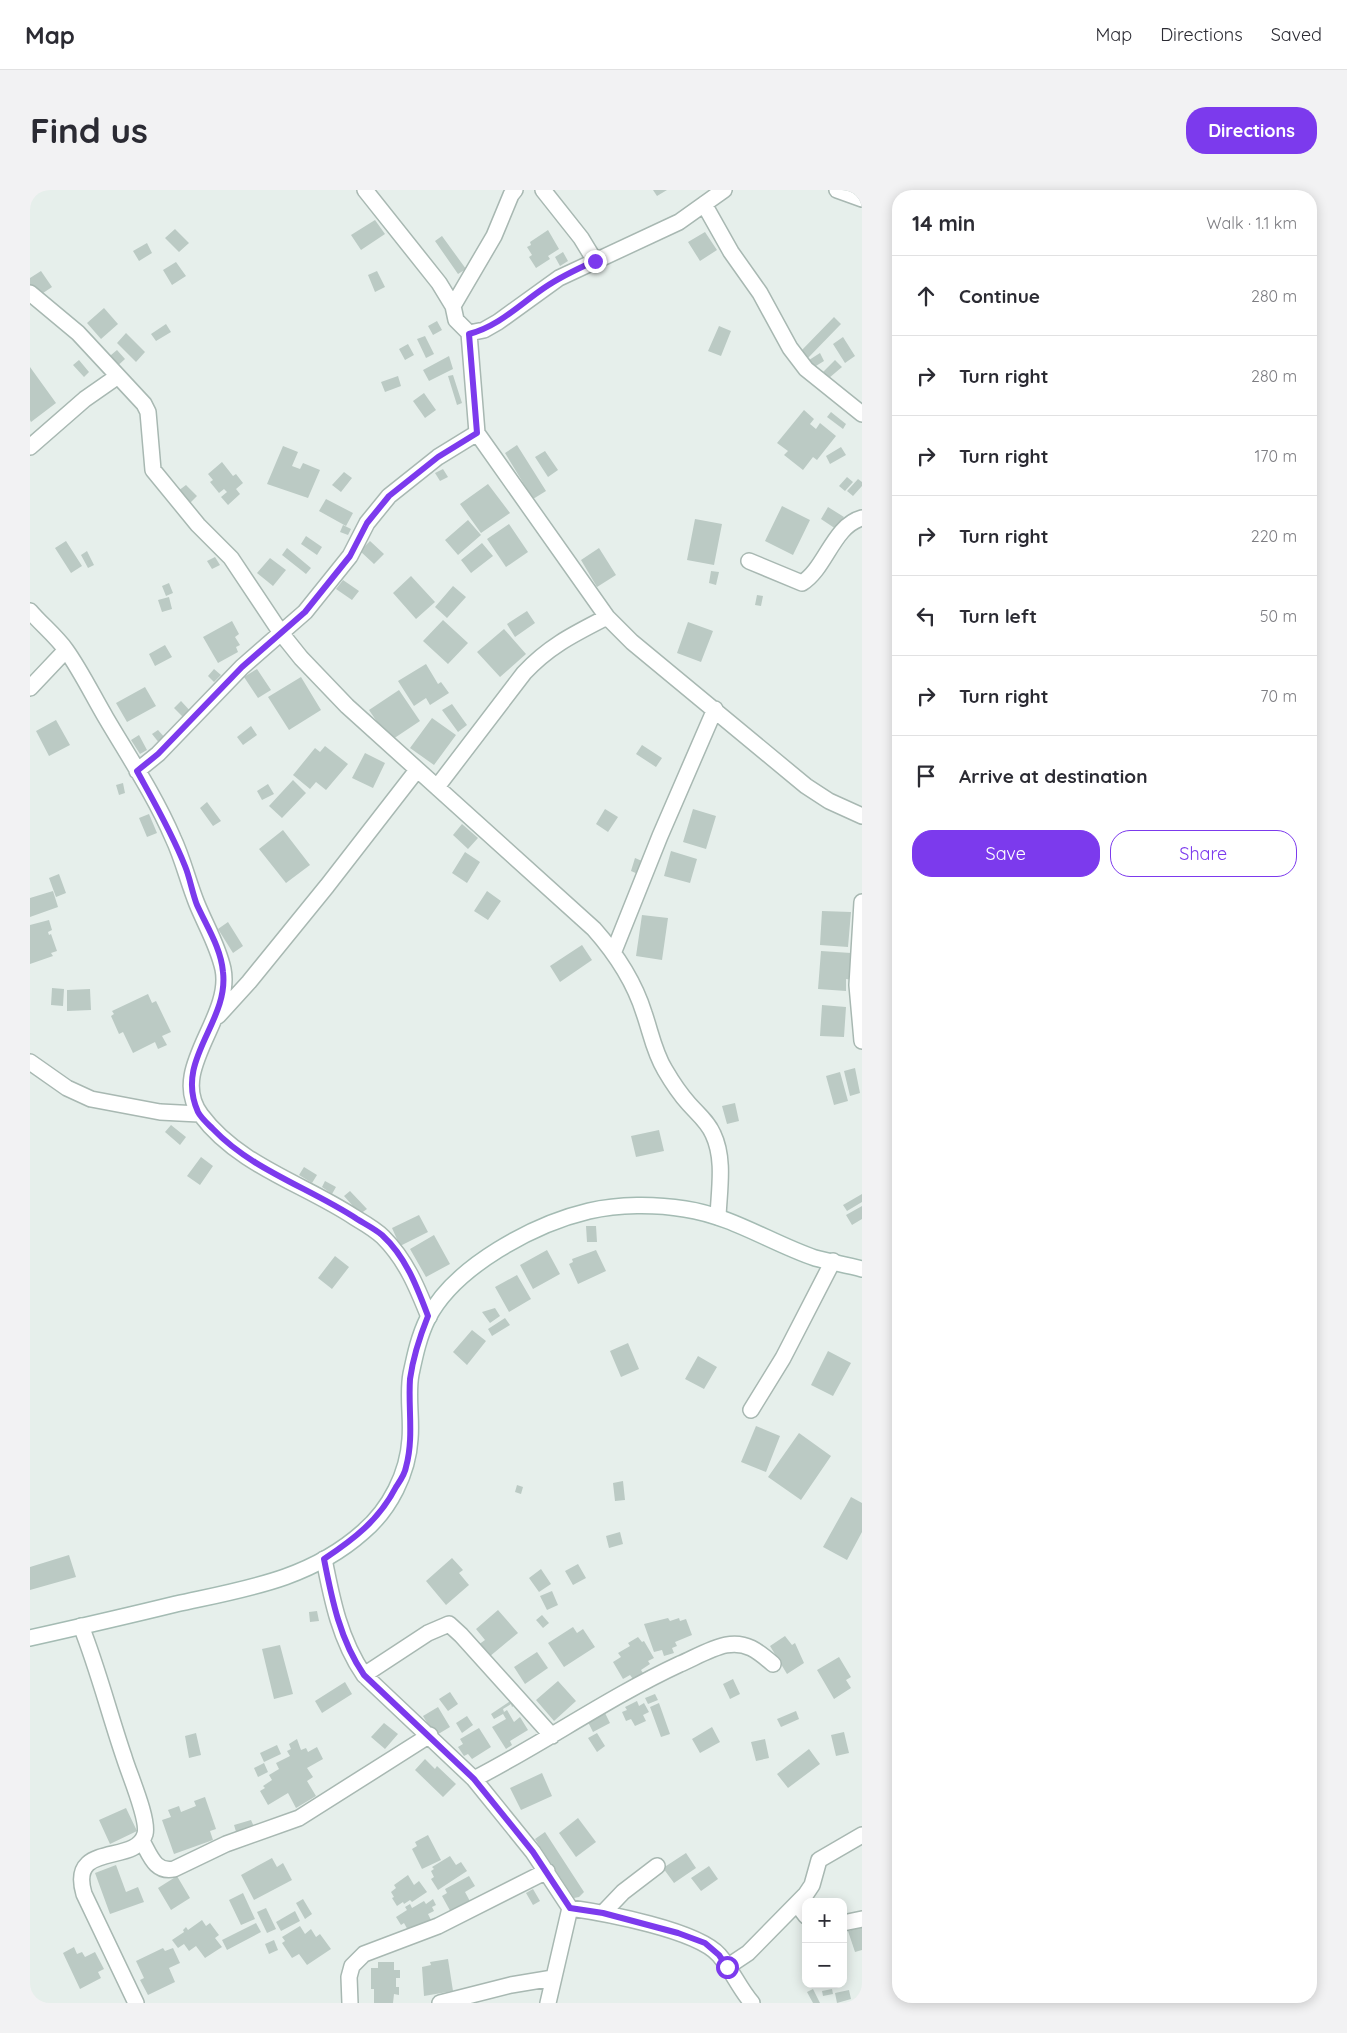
<!DOCTYPE html>
<meta charset="utf-8">
<style>
body{margin:0;font-family:Quicksand,sans-serif;background:#f2f2f3;color:#2b2b33}
.controls{position:absolute;right:15px;bottom:15px;display:grid;overflow:hidden;border-radius:10px;box-shadow:0 2px 12px #0003}
.controls button{width:45px;height:45px;display:grid;place-items:center;padding:0;border:0;border-bottom:1px solid #e1e1e2;background:#fff;color:#2b2b33;font:25px sans-serif}
.stop{position:absolute;width:15px;height:15px;margin:-11px;border:4px solid #7c3aed;border-radius:50%;background:#fff}
.stop.end{background:#7c3aed;border-color:#fff;box-shadow:0 1px 5px #0008}
.list{margin:0;padding:0;list-style:none}
h2{display:flex;justify-content:space-between;align-items:center;height:65px;margin:0;padding:0 20px;font-size:21px}
h2 small{font-size:16px;font-weight:400;color:#7c7c81}
.list li{display:grid;grid-template-columns:32px 1fr auto;gap:15px;align-items:center;box-sizing:border-box;height:80px;padding:0 20px;border-top:1px solid #e1e1e2}
.list b{display:block;font-size:19px;white-space:nowrap}
.list em{font-size:16px;font-style:normal;color:#7c7c81}
.actions{display:flex;gap:10px;padding:15px 20px}
.actions a{flex:1;padding:11px 0;border:1px solid #7c3aed;border-radius:20px;text-align:center;font-size:18px;color:#7c3aed}
.actions .main{background:#7c3aed;color:#fff}
.icon{flex:none;width:28px;height:28px;fill:none;stroke:currentColor;stroke-width:2;stroke-linecap:round;stroke-linejoin:round}
.map{position:relative;flex:none;width:832px;height:1813px;overflow:hidden;border-radius:20px}
header{display:flex;align-items:center;gap:30px;box-sizing:border-box;height:70px;padding:0 25px;background:#fff;border-bottom:1px solid #e1e1e2}
header strong{font-size:24px}
nav{display:flex;gap:28px;margin-inline-start:auto;font-size:18px}
.intro{display:flex;align-items:center;justify-content:space-between;box-sizing:border-box;height:120px;padding:0 30px}
h1{margin:0;font-size:35px}
.button{padding:12px 22px;border-radius:20px;background:#7c3aed;color:#fff;font-size:18px;font-weight:700}
main{display:flex;gap:30px;padding:0 30px}
aside{flex:1;background:#fff;border-radius:20px;box-shadow:0 2px 12px #0003}
.map>svg:first-child{display:block}
</style>
<header>
<strong>Map</strong>
<nav><a>Map</a><a>Directions</a><a>Saved</a></nav>
</header>
<div class="intro"><h1>Find us</h1><a class="button">Directions</a></div>
<main>
<div class="map">
<svg width="832" height="1813" viewBox="0 0 832 1813">
<rect width="100%" height="100%" fill="#e6efeb"/>
<!-- building -->
<path fill="#bbcac4" d="M623,0H637L627,6Z
M345,30L355,44L331,60L321,45Z
M145,39L159,53L149,62L135,48Z
M518,40L529,59L518,66L520,69L506,78L499,67L502,65L497,57L501,55L500,52Z
M675,42L687,60L670,71L658,52Z
M412,46L436,79L428,84L405,51Z
M117,53L122,63L109,71L103,61Z
M533,62L538,71L530,76L525,67Z
M146,72L156,86L142,95L133,80Z
M11,81L22,97L7,107L0,96V88Z
M347,81L355,97L345,102L338,85Z
M74,118L88,134L71,149L57,133Z
M804,127L811,134L778,168L771,161Z
M407,131L412,140L403,145L398,136Z
M136,134L141,142L126,151L121,144Z
M689,136L701,141L691,166L678,161Z
M96,143L115,162L106,172L87,153Z
M395,146L404,164L396,168L387,149Z
M813,147L825,166L815,173L803,154Z
M378,154L384,165L375,170L369,159Z
M87,160L95,169L83,180L75,170Z
M790,163L794,171L781,179L776,172Z
M419,166L423,179L399,191L393,180Z
M49,170L59,182L54,187L43,175Z
M805,170L812,177L799,188L793,182Z
M0,177L26,213L1,232L0,230Z
M423,185L432,213L427,215L418,186Z
M368,186L371,196L355,202L351,192Z
M394,203L406,220L395,228L383,211Z
M774,220L784,229L780,234L786,239L790,233L806,246L787,270L783,267L773,280L754,265L758,261L747,253Z
M801,222L816,234L813,239L797,227Z
M487,255L516,301L503,309L475,263Z
M253,256L268,262L262,276L270,279L273,273L290,280L278,308L237,294Z
M811,257L816,265L800,274L796,266Z
M515,261L528,280L518,287L505,267Z
M192,272L203,286L206,284L213,293L206,299L210,304L198,315L191,307L197,302L194,299L189,303L180,292L183,290L178,284Z
M413,279L418,287L410,291L405,283Z
M314,282L322,288L311,302L302,295Z
M817,287L823,292L815,301L809,296Z
M828,289L832,292V296L823,306L817,301Z
M458,294L480,323L451,343L430,314Z
M156,295L167,306L160,313L148,301Z
M296,309L323,323L316,336L289,321Z
M752,316L780,330L763,365L735,351Z
M798,317L814,327L806,339L791,329Z
M665,329L692,334L684,375L657,370Z
M438,330L451,345L428,365L415,350Z
M479,334L498,362L476,377L457,349Z
M313,335L321,339L318,345L310,342Z
M276,346L292,357L287,365L271,354Z
M36,351L52,376L41,383L25,358Z
M340,351L354,364L344,374L330,361Z
M452,353L463,366L441,383L431,370Z
M257,358L281,378L276,384L252,365Z
M569,358L586,385L567,397L551,370Z
M57,361L64,375L58,378L51,365Z
M185,367L190,375L182,379L177,371Z
M240,368L256,380L243,396L227,383Z
M681,381L689,382L686,395L679,393Z
M381,386L405,412L386,429L363,403Z
M313,390L329,401L322,410L306,399Z
M139,393L143,403L136,406L132,396Z
M423,396L436,407L417,428L405,417Z
M727,405L733,406L731,416L725,415Z
M139,407L142,419L132,422L128,410Z
M497,421L505,433L485,447L477,434Z
M413,430L438,453L418,474L393,451Z
M202,431L209,444L205,447L210,455L206,457L208,462L188,473L173,447Z
M658,432L683,441L671,472L647,463Z
M474,439L496,464L470,487L447,462Z
M135,455L142,467L125,476L119,464Z
M396,474L408,494L411,492L419,503L400,515L396,508L384,516L368,491Z
M184,479L191,485L184,492L178,486Z
M227,479L241,500L228,508L214,487Z
M271,487L291,520L259,540L238,507Z
M115,497L126,516L97,532L86,513Z
M369,500L390,531L360,551L339,520Z
M151,511L163,524L156,530L144,518Z
M422,514L437,535L428,542L412,520Z
M402,528L426,545L404,575L380,558Z
M26,530L40,555L19,566L6,541Z
M221,536L227,545L213,555L207,547Z
M128,540L136,549L130,554L122,544Z
M109,545L117,560L110,564L101,550Z
M612,555L632,568L626,577L606,564Z
M295,556L318,574L296,600L286,592L280,599L263,585L285,558L290,562Z
M335,563L355,573L343,598L322,588Z
M263,590L276,603L252,628L239,616Z
M93,593L95,603L89,605L86,595Z
M238,594L244,604L232,610L227,601Z
M177,612L191,631L183,636L170,618Z
M575,619L588,627L578,642L566,634Z
M663,619L686,626L676,659L653,652Z
M119,624L127,643L117,647L109,628Z
M432,634L448,648L438,659L423,645Z
M253,640L280,675L256,693L229,659Z
M641,661L667,669L660,693L634,686Z
M435,662L450,672L437,693L422,683Z
M605,668L612,671L608,684L601,681Z
M29,684L36,703L26,707L19,688Z
M23,701L28,717L0,727V708Z
M457,701L471,711L458,730L444,721Z
M792,721L821,722L818,757L790,755Z
M612,725L638,728L632,770L606,766Z
M19,730L22,740L18,742L19,745L21,744L27,761L21,763L23,766L0,774V735Z
M198,732L213,756L203,763L188,739Z
M552,755L562,770L530,792L520,776Z
M791,761L821,763L820,773L825,774L823,790L816,789V801L788,799Z
M22,798L34,799L33,816L21,815Z
M60,799L61,820L37,821V800Z
M118,804L122,813L126,811L141,842L132,846L137,855L128,859L125,852L103,863L93,842L89,844L81,826L84,824L82,821Z
M792,815L816,817L814,847L790,846Z
M825,878L830,903L820,906L814,881Z
M810,882L818,911L804,915L796,886Z
M705,913L709,931L697,934L692,916Z
M141,935L156,947L150,955L135,942Z
M629,940L634,961L606,967L601,946Z
M171,967L183,976L170,995L157,986Z
M274,977L287,985L282,993L269,985Z
M295,991L306,997L302,1004L292,997Z
M320,1001L337,1019L330,1024L314,1006Z
M832,1004V1012L817,1021L813,1015Z
M832,1016V1029L822,1035L816,1025Z
M389,1025L398,1042L370,1056L362,1038Z
M556,1036H566L567,1052H557Z
M404,1045L420,1074L396,1087L380,1059Z
M517,1060L530,1084L503,1099L490,1075Z
M566,1060L576,1081L548,1094L539,1074L543,1072L542,1069Z
M305,1066L319,1077L302,1099L288,1088Z
M487,1085L501,1109L479,1122L465,1097Z
M465,1118L470,1126L460,1133L452,1122Z
M475,1128L480,1135L462,1146L458,1139Z
M442,1140L456,1151L437,1175L423,1162Z
M598,1153L609,1179L591,1187L580,1161Z
M798,1161L821,1173L803,1206L781,1195Z
M668,1166L687,1177L674,1199L655,1189Z
M726,1236L750,1246L736,1282L711,1272Z
M769,1243L801,1266L771,1310L738,1287Z
M593,1291L595,1310L585,1311L583,1293Z
M487,1295L493,1297L491,1304L485,1302Z
M821,1307L832,1313V1342L817,1370L793,1357Z
M590,1342L593,1354L579,1358L576,1346Z
M39,1365L46,1387L0,1400V1377Z
M422,1368L433,1380L429,1383L439,1395L416,1415L396,1391Z
M548,1374L556,1388L543,1395L535,1381Z
M511,1379L521,1394L509,1402L499,1388Z
M522,1401L528,1415L517,1420L510,1406Z
M468,1420L488,1443L459,1467L448,1455L455,1450L446,1439Z
M287,1421L289,1431L280,1432L279,1422Z
M512,1425L519,1433L513,1438L506,1430Z
M638,1428L640,1431L649,1428L650,1431L656,1429L662,1445L645,1452L647,1456L642,1458L644,1463L634,1466L632,1460L624,1462L614,1434Z
M543,1437L547,1443L553,1439L565,1457L534,1477L518,1453Z
M755,1446L762,1455L765,1453L774,1473L757,1484L740,1456Z
M608,1447L612,1452L614,1451L624,1468L618,1471L620,1474L611,1480L613,1483L603,1489L600,1485L593,1489L583,1472L591,1467L588,1463L600,1456L598,1453Z
M250,1455L263,1504L244,1509L232,1459Z
M507,1462L518,1478L495,1494L484,1477Z
M809,1467L821,1487L816,1490L821,1498L804,1509L787,1480Z
M703,1489L710,1504L700,1509L693,1494Z
M528,1491L546,1511L524,1531L506,1510Z
M315,1492L322,1504L292,1523L285,1511Z
M420,1502L428,1514L418,1521L409,1509Z
M625,1504L628,1510L618,1514L615,1508Z
M482,1510L485,1515L482,1517L481,1514L473,1519L474,1522L477,1520L484,1532L490,1527L498,1540L480,1551L482,1555L476,1559L462,1537L476,1529L473,1524L464,1529L461,1524Z
M607,1511L609,1516L614,1513L619,1522L613,1525L616,1531L605,1536L601,1529L596,1531L592,1522L597,1520L595,1517Z
M629,1513L640,1544L631,1547L620,1517Z
M408,1517L420,1537L405,1546L393,1526Z
M766,1521L769,1529L751,1537L747,1529Z
M575,1523L580,1533L563,1542L558,1532Z
M437,1526L443,1535L432,1543L426,1533Z
M354,1533L368,1544L355,1559L341,1547Z
M682,1537L690,1552L670,1563L662,1549Z
M449,1538L461,1557L442,1569L438,1564L434,1566L428,1557L433,1554L430,1549Z
M814,1542L819,1563L806,1566L801,1545Z
M166,1543L171,1565L159,1568L155,1546Z
M567,1543L575,1556L567,1562L558,1548Z
M267,1549L271,1560L276,1558L278,1562L287,1557L293,1569L277,1578L283,1587L277,1591L286,1606L266,1618L258,1603L238,1615L230,1601L235,1598L233,1596L242,1590L239,1585L249,1579L246,1573L260,1566L257,1561L261,1559L259,1554Z
M735,1549L739,1568L726,1571L721,1552Z
M247,1555L251,1564L234,1572L230,1563Z
M779,1559L790,1574L758,1598L747,1584Z
M395,1569L405,1579L407,1576L426,1594L413,1607L385,1580Z
M234,1573L238,1582L228,1587L224,1578Z
M512,1583L522,1606L491,1620L480,1598Z
M175,1607L186,1639L180,1641L183,1650L144,1664L132,1630L141,1627L138,1620L149,1616L151,1622L166,1616L164,1611Z
M96,1618L107,1641L80,1654L69,1630Z
M548,1628L566,1652L546,1667L529,1643Z
M221,1630L225,1639L207,1645L204,1635Z
M515,1642L554,1702L549,1707L544,1708L505,1649Z
M398,1645L411,1670L392,1679L382,1659L387,1656L385,1652Z
M656,1663L666,1678L644,1693L633,1678Z
M420,1666L426,1675L431,1672L437,1681L408,1700L401,1689L404,1687L401,1681L404,1679L402,1677Z
M242,1668L247,1677L253,1673L262,1690L224,1710L211,1685Z
M86,1675L96,1702L108,1697L114,1712L80,1724L65,1683Z
M679,1676L688,1689L671,1701L661,1688Z
M378,1685L384,1695L389,1691L397,1702L382,1712L380,1710L374,1714L373,1712L367,1716L362,1708L364,1707L361,1702L366,1698L364,1695Z
M147,1686L160,1708L141,1720L128,1698Z
M439,1686L445,1696L435,1702L442,1715L423,1726L412,1706L417,1703L415,1699Z
M503,1699L510,1711L503,1715L496,1703Z
M213,1703L225,1729L211,1735L199,1710Z
M273,1709L282,1724L275,1729L266,1713Z
M403,1709L406,1715L402,1717L404,1721L398,1724L402,1732L380,1744L374,1733L371,1735L366,1727L377,1720L375,1717L380,1714L382,1718L394,1711L396,1714Z
M236,1718L246,1739L237,1743L227,1722Z
M265,1721L270,1731L251,1741L246,1732Z
M172,1730L176,1736L180,1733L189,1745L185,1748L192,1757L175,1768L166,1756L159,1761L154,1754L148,1758L142,1750L154,1742L153,1740L156,1737L158,1740Z
M226,1733L231,1742L197,1760L192,1750Z
M270,1736L275,1744L281,1739L286,1747L290,1744L301,1759L277,1775L269,1764L262,1768L252,1753L255,1751L252,1747Z
M832,1737V1760L825,1762L818,1741Z
M244,1750L248,1760L239,1764L235,1754Z
M44,1757L47,1764L52,1762L55,1767L65,1762L74,1779L68,1782L71,1788L50,1799L33,1763Z
M133,1758L135,1761L143,1758L150,1773L139,1778L145,1792L118,1805L110,1790L114,1788L106,1771Z
M418,1769L423,1801L394,1806L392,1777L401,1775L400,1772Z
M348,1772H364V1780H370V1788H366V1797H369V1805L364,1804L363,1813H344V1799H341V1778H348Z
M783,1799L790,1813H783L777,1802Z
M802,1799L803,1804L793,1806L792,1801Z
M819,1800L821,1809L807,1813L805,1803Z"/>
<g fill="none" stroke-linecap="round" stroke-linejoin="round">
<defs>
<path id="street" d="M335,0L409,93L423,116L426,130L439,143L447,243L577,427L602,452L776,596L799,611L832,626
M513,0L551,48L565,71
M807,0L832,9
M674,14L701,62L730,103L760,158L776,179L832,224
M0,103L48,143L114,214L118,222L123,280L168,335L201,368L251,443L271,468L317,516L564,739C587,765 604,791 614,823C621,843 624,862 635,880C642,892 650,904 659,914C668,924 678,932 683,944C695,969 689,1000 688,1027
M423,116L464,46L481,5L485,0
M439,143L454,140L468,132L529,88L649,32L694,0
M0,257L55,209L88,186
M719,371L772,393C796,378 803,336 832,328
M0,421C11,434 26,446 36,460C51,481 63,506 76,528C99,567 125,606 143,648C153,669 158,692 167,714C176,736 188,756 193,779C203,828 137,880 171,925C208,975 274,994 324,1027C334,1033 345,1039 353,1047C376,1070 387,1097 399,1127
M0,498L36,460
M107,581L128,564L212,477L275,422L320,366L337,333L359,306L408,267L447,243
M407,597L494,483C519,456 544,444 577,427
M832,712L827,795L832,851
M584,761L630,646L685,519
M188,826L219,792L297,696L387,580
M0,872L37,898L61,909L130,922L169,924
M721,1220L753,1168L803,1071
M294,1369C302,1410 310,1450 334,1485L444,1589L503,1662L540,1718L518,1813
M51,1436C68,1479 79,1523 94,1567C99,1584 119,1629 115,1644C106,1676 38,1650 54,1704L106,1813
M334,1485L398,1443L419,1434L431,1445L522,1546
M444,1589C514,1553 579,1507 650,1474C664,1468 681,1458 696,1455C716,1451 728,1461 743,1474
M112,1651C120,1665 125,1683 144,1679L196,1654L269,1628L400,1545
M767,1714L776,1726
M540,1718C575,1723 667,1740 689,1765C702,1780 709,1798 722,1813
M573,1723L593,1702L627,1676
M813,1733L832,1729
M697,1777L718,1763L776,1704L782,1695L789,1670L832,1645
M320,1813L319,1787L322,1776L334,1764L408,1736L517,1681
M410,1813L481,1795L523,1788"/>
<path id="secondary" d="M0,1448C49,1437 97,1426 146,1414C214,1399 279,1390 333,1342C360,1319 378,1283 380,1249C382,1228 377,1205 381,1184C385,1165 389,1146 398,1128C425,1076 504,1034 559,1021C589,1014 625,1014 655,1019C702,1026 741,1053 785,1068C800,1072 817,1075 832,1079"/>
</defs>
<!-- street casing -->
<use href="#street" stroke="#a8b8b2" stroke-width="18"/>
<!-- secondary casing -->
<use href="#secondary" stroke="#a4bbb3" stroke-width="18"/>
<!-- street -->
<use href="#street" stroke="#fff" stroke-width="15"/>
<!-- secondary -->
<use href="#secondary" stroke="#fff" stroke-width="15"/>
</g>
<g fill="none" stroke-linecap="round" stroke-linejoin="round">
<!-- route -->
<path stroke="#7c3aed" stroke-width="6" d="M565,71C547,79 530,87 514,98C489,115 469,136 439,144L447,243L408,267L359,306L337,333L320,366L275,422L212,477L128,564L107,581C124,612 142,643 155,676C160,688 162,702 167,715C177,737 191,758 193,782C199,833 144,869 168,922C171,928 178,934 183,939C222,980 280,998 327,1029C335,1034 345,1039 352,1045C376,1067 387,1097 398,1126C390,1146 383,1167 380,1189C378,1218 384,1248 376,1277C375,1284 370,1291 366,1297C349,1330 324,1349 294,1369C302,1410 310,1450 334,1485L444,1589L503,1662L540,1718L573,1723L648,1743L675,1753L689,1765L697,1777"/>
</g>
</svg>
<div class="controls">
<button>+</button>
<button>−</button>
</div>
<div class="stop" style="left:697px;top:1777px"></div>
<div class="stop end" style="left:565px;top:71px"></div>
</div>
<aside>
<h2>14 min<small>Walk · 1.1 km</small></h2>
<ul class="list">
<li><svg class="icon" aria-label="ahead" viewBox="0 0 24 24"><path d="M12 20V5M6 11l6-6 6 6"/></svg><div><b>Continue</b></div><em>280 m</em></li>
<li><svg class="icon" aria-label="right" viewBox="0 0 24 24"><path d="M7 20v-9h11M14 6l5 5-5 5"/></svg><div><b>Turn right</b></div><em>280 m</em></li>
<li><svg class="icon" aria-label="right" viewBox="0 0 24 24"><path d="M7 20v-9h11M14 6l5 5-5 5"/></svg><div><b>Turn right</b></div><em>170 m</em></li>
<li><svg class="icon" aria-label="right" viewBox="0 0 24 24"><path d="M7 20v-9h11M14 6l5 5-5 5"/></svg><div><b>Turn right</b></div><em>220 m</em></li>
<li><svg class="icon" aria-label="left" viewBox="0 0 24 24"><path d="M17 20v-9H6M10 6l-5 5 5 5"/></svg><div><b>Turn left</b></div><em>50 m</em></li>
<li><svg class="icon" aria-label="right" viewBox="0 0 24 24"><path d="M7 20v-9h11M14 6l5 5-5 5"/></svg><div><b>Turn right</b></div><em>70 m</em></li>
<li><svg class="icon" aria-label="arrive" viewBox="0 0 24 24"><path d="M6 21V4h12l-3 4 3 4H6"/></svg><div><b>Arrive at destination</b></div></li>
</ul>
<div class="actions"><a class="main">Save</a><a>Share</a></div>
</aside>
</main>
